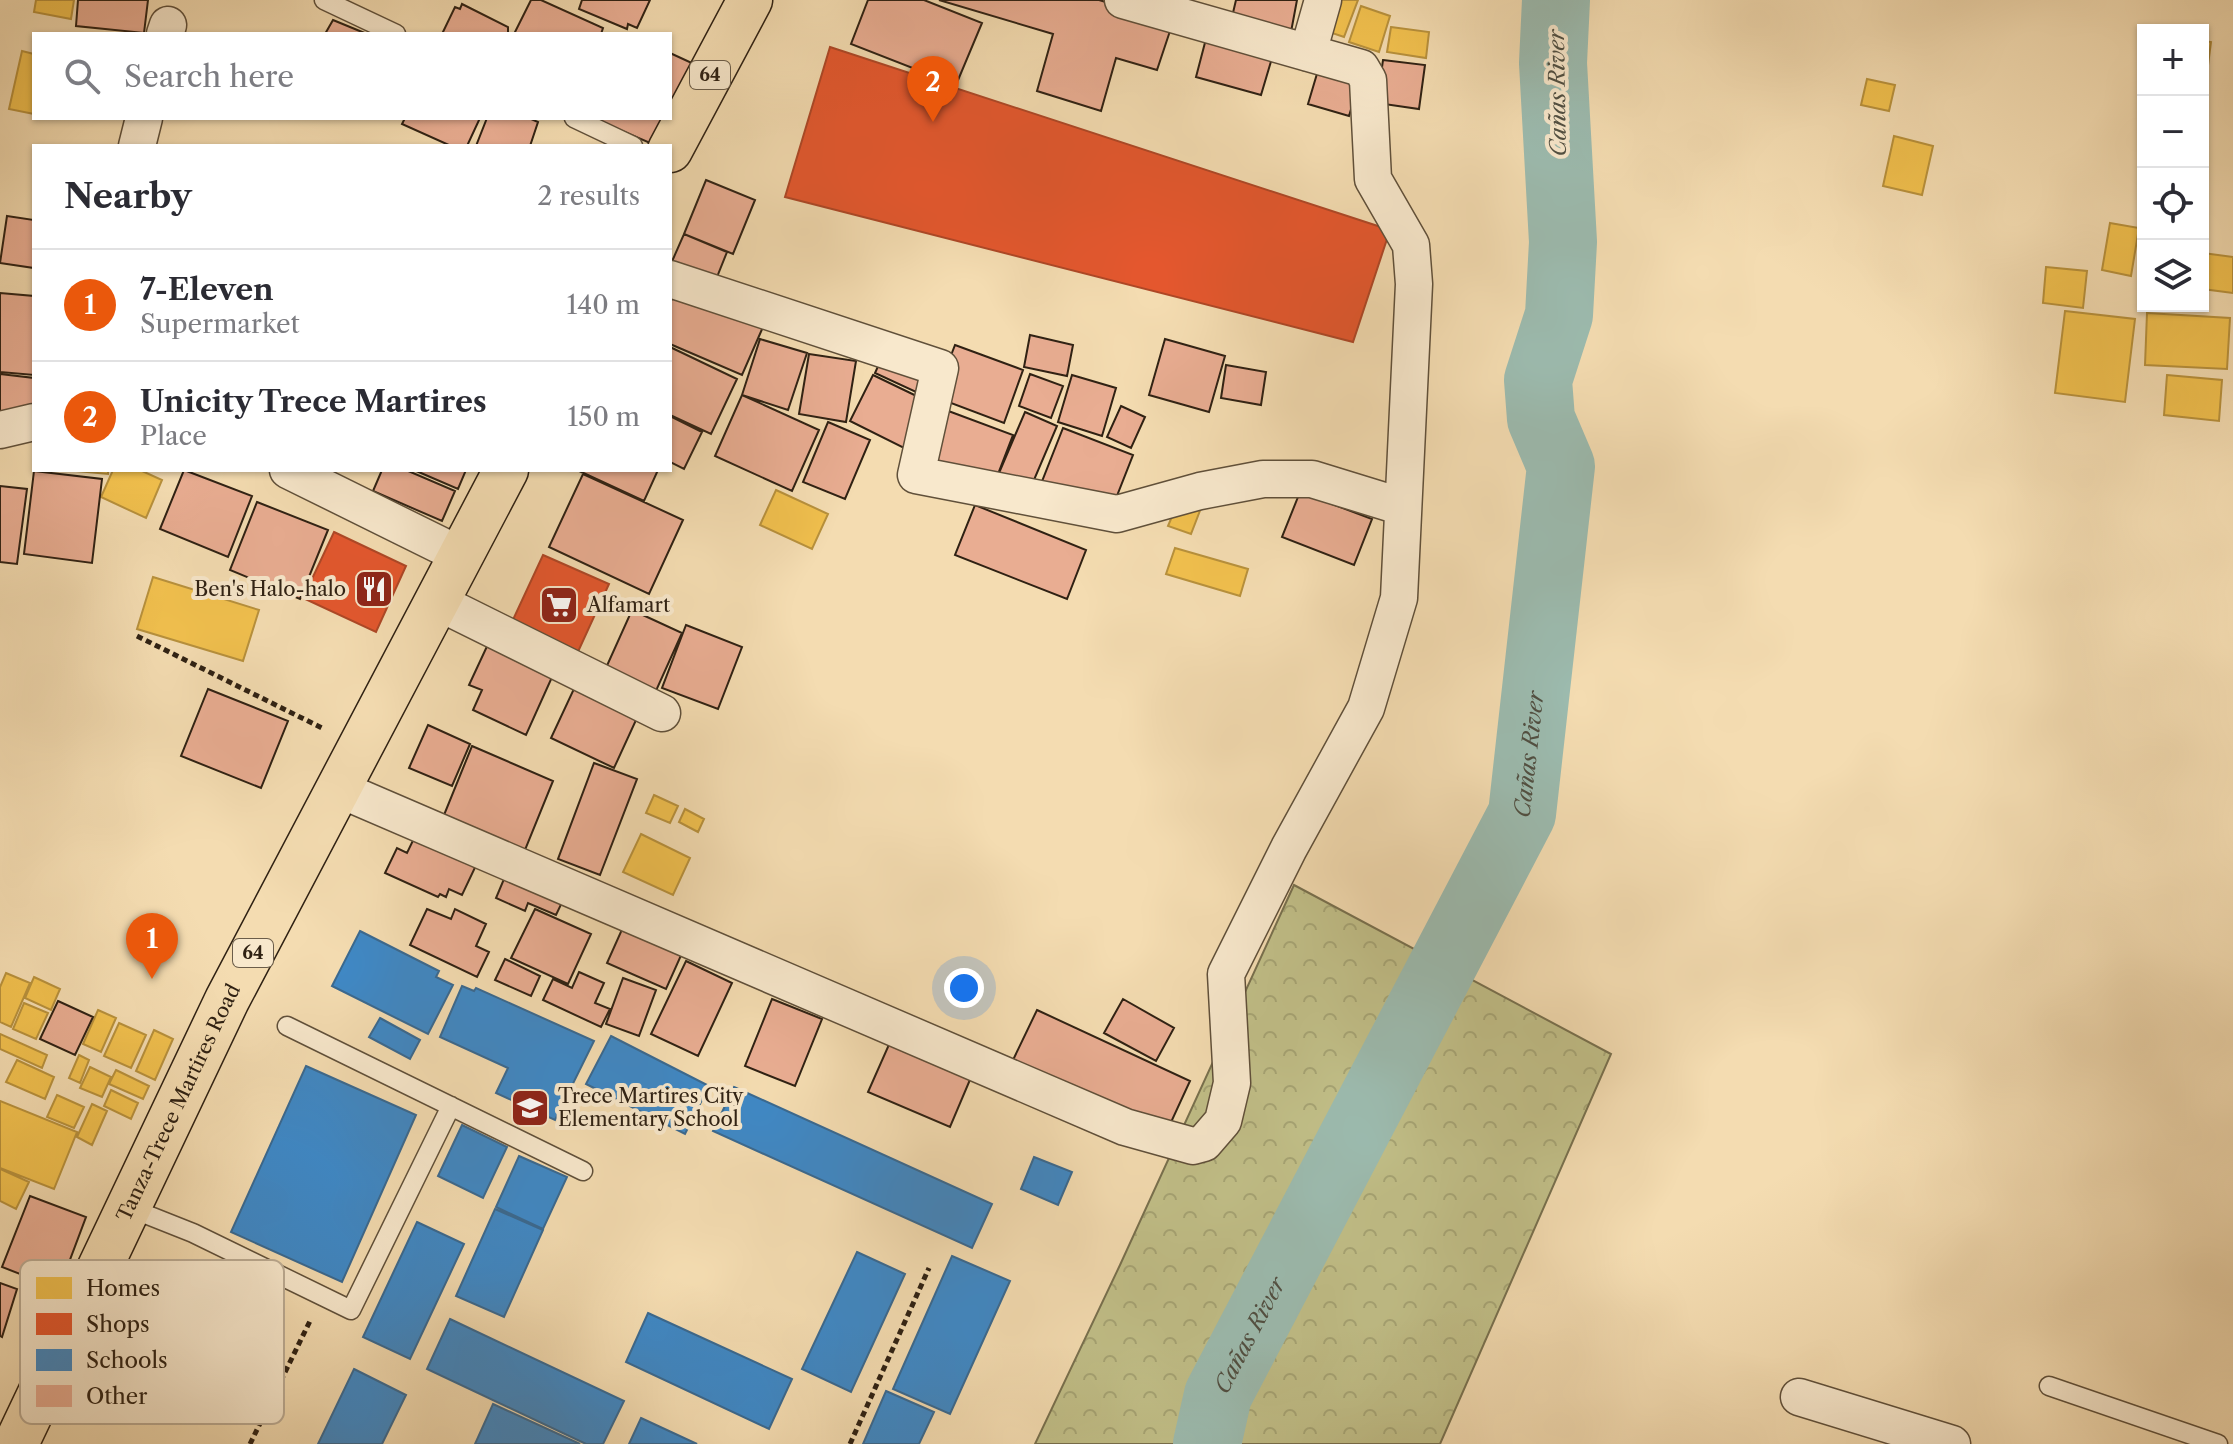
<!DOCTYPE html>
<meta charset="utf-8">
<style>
body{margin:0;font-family:"Libre Caslon Text",serif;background:#f2f2f3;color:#2b2b33}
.controls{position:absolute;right:24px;top:24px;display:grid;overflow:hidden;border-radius:0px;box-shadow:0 2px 6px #0004}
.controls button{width:72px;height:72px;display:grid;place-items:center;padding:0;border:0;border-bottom:2px solid #e1e1e2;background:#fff;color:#2b2b33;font:40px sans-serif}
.you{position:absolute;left:964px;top:988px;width:28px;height:28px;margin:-20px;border:6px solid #fff;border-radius:50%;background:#1a73e8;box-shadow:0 0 0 12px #1a73e833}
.badge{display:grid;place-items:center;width:52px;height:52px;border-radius:50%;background:#ea580c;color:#fff;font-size:26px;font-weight:700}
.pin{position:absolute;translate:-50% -66px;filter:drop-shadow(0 2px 4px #0008)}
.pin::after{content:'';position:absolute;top:42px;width:28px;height:24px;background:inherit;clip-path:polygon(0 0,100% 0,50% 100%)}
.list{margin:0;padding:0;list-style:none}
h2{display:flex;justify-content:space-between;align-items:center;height:104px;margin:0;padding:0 32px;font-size:34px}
h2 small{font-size:26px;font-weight:400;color:#7c7c81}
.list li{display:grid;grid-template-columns:52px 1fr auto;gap:24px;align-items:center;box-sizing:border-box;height:112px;padding:0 32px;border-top:2px solid #e1e1e2}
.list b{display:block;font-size:30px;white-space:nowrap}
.list p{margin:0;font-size:26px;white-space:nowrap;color:#7c7c81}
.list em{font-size:26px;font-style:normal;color:#7c7c81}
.icon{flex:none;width:44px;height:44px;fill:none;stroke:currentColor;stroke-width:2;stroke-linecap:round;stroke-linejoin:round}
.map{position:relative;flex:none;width:2233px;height:1444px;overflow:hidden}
.search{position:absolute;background:#fff;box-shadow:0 2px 6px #0004;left:32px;top:32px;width:640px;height:88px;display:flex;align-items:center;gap:20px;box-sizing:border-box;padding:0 28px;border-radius:0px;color:#7c7c81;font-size:30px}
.panel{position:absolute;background:#fff;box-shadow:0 2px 6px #0004;left:32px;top:144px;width:640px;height:328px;border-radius:0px}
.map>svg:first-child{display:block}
</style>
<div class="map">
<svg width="2233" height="1444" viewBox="0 0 2233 1444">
<defs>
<pattern id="forest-crowns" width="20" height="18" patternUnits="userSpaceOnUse" patternTransform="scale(2)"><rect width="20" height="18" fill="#c1bf88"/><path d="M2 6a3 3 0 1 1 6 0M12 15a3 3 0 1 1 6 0" fill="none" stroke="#a6a474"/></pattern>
</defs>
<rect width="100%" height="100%" fill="#f4dcb1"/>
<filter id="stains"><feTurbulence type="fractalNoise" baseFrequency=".0025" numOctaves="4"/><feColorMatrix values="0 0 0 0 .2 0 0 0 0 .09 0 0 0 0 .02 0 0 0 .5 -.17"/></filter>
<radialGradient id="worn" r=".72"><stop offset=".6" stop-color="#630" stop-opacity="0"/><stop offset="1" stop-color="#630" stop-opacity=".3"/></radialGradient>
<!-- forest -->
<path fill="url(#forest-crowns)" stroke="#78704e" stroke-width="2" d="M1294,885L1611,1054L1440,1444H1035L1120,1265Z"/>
<!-- homes -->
<path fill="#f2c14e" stroke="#b8913c" stroke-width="2" d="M36,0H74L71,19L34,12Z
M1334,0H1358L1344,37L1323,30Z
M1361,6L1390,16L1379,52L1349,42Z
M1391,27L1429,32L1426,58L1387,52Z
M2203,41L2211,42L2207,73H2203Z
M22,51L34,54V114L9,109Z
M1867,79L1895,85L1889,111L1861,105Z
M1894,136L1933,146L1922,195L1883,186Z
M2110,223L2139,228L2131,276L2102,270Z
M2203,253L2233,257V293L2203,289Z
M2046,267L2087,271L2083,308L2043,303Z
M2065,311L2135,319L2125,402L2055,393Z
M2147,313L2230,318L2227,369L2145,365Z
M2167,375L2222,380L2219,421L2164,415Z
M65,470H108V474Z
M113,470H140L162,480L146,518L101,497Z
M776,490L828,514L812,549L760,525Z
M1179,500L1201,508L1191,534L1168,526Z
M1175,548L1248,569L1240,596L1166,574Z
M153,577L259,610L243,661L137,629Z
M654,795L678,806L670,823L646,813Z
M685,809L704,819L698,832L679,822Z
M641,834L690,858L673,895L623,872Z
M6,973L30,983L11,1027L0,1022V987Z
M34,977L60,989L51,1010L25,998Z
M24,1003L48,1013L36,1039L13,1029Z
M98,1010L116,1018L101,1052L83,1044Z
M119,1023L146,1035L131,1068L104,1056Z
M154,1030L173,1039L155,1080L136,1071Z
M0,1034L47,1055L42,1068L0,1049Z
M79,1055L89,1060L80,1083L69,1078Z
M17,1060L54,1077L45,1099L6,1082Z
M90,1067L111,1077L102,1097L80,1088Z
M116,1070L149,1086L143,1099L109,1084Z
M111,1090L138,1103L131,1119L104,1106Z
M57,1095L84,1107L74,1128L47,1117Z
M0,1101L77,1132L54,1189L0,1168Z
M92,1104L107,1111L92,1145L77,1137Z
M0,1169L29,1182L16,1209L0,1201Z"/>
<!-- shops -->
<path fill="#e4572e" stroke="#ae4726" stroke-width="2" d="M830,47L1390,230L1353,342L785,197Z
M334,532L406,566L376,632L303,598Z
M543,555L609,584L577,654L511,624Z"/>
<!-- schools -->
<path fill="#3f88c5" stroke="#3a6990" stroke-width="2" d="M360,931L439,971L436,977L453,985L428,1034L332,986Z
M462,986L474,991L476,988L594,1041L555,1120L496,1093L508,1068L440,1037Z
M380,1018L420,1040L410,1059L369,1037Z
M611,1036L709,1086L685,1134L586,1084Z
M306,1066L416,1115L342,1282L231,1232Z
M734,1087L992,1204L972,1248L713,1131Z
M462,1125L507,1147L483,1198L438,1176Z
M519,1156L567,1177L543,1229L496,1207Z
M1034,1157L1072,1172L1058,1205L1021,1189Z
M495,1209L543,1230L504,1317L456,1296Z
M417,1222L464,1244L410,1359L363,1337Z
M857,1252L905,1274L851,1392L802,1369Z
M952,1256L1010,1281L950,1414L893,1389Z
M648,1313L792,1379L769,1429L626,1362Z
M450,1319L624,1401L603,1444H586L427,1369Z
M354,1369L406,1395L382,1444H318Z
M886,1391L934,1412L919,1444H863Z
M493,1404L580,1444H475Z
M641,1418L697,1444H629Z"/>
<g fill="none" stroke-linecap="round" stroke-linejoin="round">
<!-- river -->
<path stroke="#9cbbaf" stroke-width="68" id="s1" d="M1207,1444L1218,1395L1522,814L1561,466L1541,419L1538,380L1559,315L1563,242L1553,63L1556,0"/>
</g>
<!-- building -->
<path fill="#e9ad92" stroke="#2f2113" stroke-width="2" d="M78,0H148L144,33L76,26Z
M531,0H541L603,28L601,34H514Z
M582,0H650L637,28L628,24L627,29L579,9Z
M868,0H924L982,23L956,85L851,44Z
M939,0H1099L1173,22L1157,70L1116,58L1101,111L1037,91L1053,34Z
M1236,0H1297L1291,32L1232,17Z
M462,4L508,27V34H442L455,7L460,9Z
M333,20L367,34H325Z
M1207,35L1275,48L1261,95L1196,77Z
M670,53L694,64L670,117Z
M1383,60L1425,65L1419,109L1377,103Z
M1319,67L1360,79L1349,116L1308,104Z
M405,118H480L467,146H451L402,124Z
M487,118H529L538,122L530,146H476Z
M600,118H670L657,146L599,121Z
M706,180L755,200L733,254L684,234Z
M7,216L34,220V268L0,263Z
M684,234L727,252L713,287L670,266Z
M679,283L763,327L742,375L670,344V303Z
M0,293L34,296V375L0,372Z
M1030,335L1073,345L1067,376L1024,367Z
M760,339L807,353L788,410L742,395Z
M1165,339L1225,356L1209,412L1149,395Z
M955,345L1023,370L1004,423L935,397Z
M670,347L737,379L711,434L670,415Z
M884,353L925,372L916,392L875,373Z
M809,354L856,361L846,422L799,414Z
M1226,365L1266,372L1261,405L1221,398Z
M0,374L34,378V421L0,417Z
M1030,374L1063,386L1051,418L1019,406Z
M873,375L929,402L906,449L850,421Z
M1072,375L1116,388L1102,436L1058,422Z
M742,395L819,430L792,491L715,456Z
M1121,406L1145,417L1131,448L1107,437Z
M943,409L1013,435L993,487L924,461Z
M1025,412L1057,426L1028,494L996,480Z
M670,416L702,432L684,469L670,462Z
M828,422L870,440L845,499L803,482Z
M1063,428L1133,455L1111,511L1041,484Z
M184,470L252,496L228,557L160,529Z
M382,470H406L455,491L442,521L373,491Z
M414,470H466L458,489Z
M577,470H658L644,501Z
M34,471L102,479L92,563L24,554Z
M583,474L683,520L649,594L549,547Z
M0,486L27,489L17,564L0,562Z
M1300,492L1372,519L1354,565L1282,537Z
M257,502L328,530L300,599L230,570Z
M975,505L1086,550L1067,599L955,555Z
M632,610L682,633L655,693L605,670Z
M686,625L742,647L718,709L662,688Z
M489,642L557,666L526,735L473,710L482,690L469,685Z
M579,678L642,707L614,768L551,738Z
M208,689L288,721L261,788L181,756Z
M428,725L470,744L452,786L409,768Z
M472,746L553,781L525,850L444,815Z
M594,763L637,779L600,875L558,859Z
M419,828L480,857L462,895L449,889L446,897L440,894L438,897L385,873L397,848L407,853Z
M509,867L566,894L556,915L528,903L525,911L496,898Z
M427,909L451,919L455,909L486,924L476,946L489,952L477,977L410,945Z
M535,909L591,934L568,984L511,958Z
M628,916L687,942L666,989L607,963Z
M505,959L540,976L531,996L495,980Z
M686,961L732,983L698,1056L651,1034Z
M579,972L604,983L595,1003L610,1009L601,1027L543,1000L553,979L572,988Z
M623,978L656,990L639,1036L606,1024Z
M772,999L822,1019L795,1086L745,1066Z
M1123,999L1174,1028L1156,1061L1104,1033Z
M58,1001L93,1017L75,1055L40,1039Z
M1037,1010L1190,1081L1167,1131L1013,1060Z
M891,1040L972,1075L950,1127L868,1092Z
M30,1196L86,1217L59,1289L2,1267Z
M0,1283L17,1289L2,1337L0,1336Z"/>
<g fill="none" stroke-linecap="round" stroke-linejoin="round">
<defs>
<path id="lane" d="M324,0L396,34
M574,118L633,146
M287,1026L583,1171
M130,1208L193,1233L351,1310L451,1106
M2049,1386L2218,1444"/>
<path id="street" d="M165,34L168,25
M1308,53L1323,0
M137,146L144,118
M670,279L940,368L916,475L1117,514L1200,491L1263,479H1312L1403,507
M0,430L34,422
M288,470L462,556
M438,602L662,713
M339,789L1125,1127L1193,1146L1204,1143L1223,1121L1232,1083L1226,974L1289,848L1366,708L1399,598L1414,284L1411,245L1373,179L1368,80L1361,68L1123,0
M1799,1397L1952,1444"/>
<g id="primary">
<path d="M670,150L750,0"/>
<path id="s2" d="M16,1444L227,1000L506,470"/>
</g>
</defs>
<!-- lane casing -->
<use href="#lane" stroke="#60503a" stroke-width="21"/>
<!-- street casing -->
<use href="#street" stroke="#60503a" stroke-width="39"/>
<!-- primary casing -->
<use href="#primary" stroke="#2f2113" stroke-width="47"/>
<!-- path -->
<path stroke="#2f2113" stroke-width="5" stroke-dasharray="6 4" stroke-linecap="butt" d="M137,636L324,729
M250,1444L311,1319
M850,1444L929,1268"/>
<!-- lane -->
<use href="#lane" stroke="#f8e8cc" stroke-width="18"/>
<!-- street -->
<use href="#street" stroke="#f8e8cc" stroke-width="36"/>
<!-- primary -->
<use href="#primary" stroke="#f4dcb1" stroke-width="44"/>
</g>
<!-- icons -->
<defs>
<symbol id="restaurant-square" viewBox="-11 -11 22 22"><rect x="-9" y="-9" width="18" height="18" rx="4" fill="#8f2418" stroke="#f8e8cc"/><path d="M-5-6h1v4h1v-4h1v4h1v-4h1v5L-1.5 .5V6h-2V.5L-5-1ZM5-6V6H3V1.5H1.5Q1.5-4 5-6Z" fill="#fff"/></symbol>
<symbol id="supermarket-square" viewBox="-11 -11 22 22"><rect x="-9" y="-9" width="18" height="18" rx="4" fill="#8f2418" stroke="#f8e8cc"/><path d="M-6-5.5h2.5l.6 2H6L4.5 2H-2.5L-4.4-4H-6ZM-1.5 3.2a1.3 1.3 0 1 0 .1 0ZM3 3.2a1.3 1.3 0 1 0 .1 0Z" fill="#fff"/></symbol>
<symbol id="school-square" viewBox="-11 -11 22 22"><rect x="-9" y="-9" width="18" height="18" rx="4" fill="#8f2418" stroke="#f8e8cc"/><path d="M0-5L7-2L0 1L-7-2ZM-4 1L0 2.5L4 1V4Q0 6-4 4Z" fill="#fff"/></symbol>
</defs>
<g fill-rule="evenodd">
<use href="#restaurant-square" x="352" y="567" width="44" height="44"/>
<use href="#supermarket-square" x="537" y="583" width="44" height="44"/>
<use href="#school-square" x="508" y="1086" width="44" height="44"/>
</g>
<g text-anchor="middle" stroke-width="8" stroke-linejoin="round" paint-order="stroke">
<!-- shield labels -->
<g fill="#f8e8cc" stroke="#6b5d4a" stroke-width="2">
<rect x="690" y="61" width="40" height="28" rx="6"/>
<rect x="233" y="939" width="40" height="28" rx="6"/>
</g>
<g font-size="18" font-weight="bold" fill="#2f2113">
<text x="710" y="81">64</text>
<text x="253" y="959">64</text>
</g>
<!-- poi labels -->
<g font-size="20" fill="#2f2113" stroke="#f8e8cc" text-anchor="start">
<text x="346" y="596" text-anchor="end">Ben's Halo-halo</text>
<text x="587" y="612">Alfamart</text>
<text x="558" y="1103">Trece Martires City<tspan x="558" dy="23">Elementary School</tspan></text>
</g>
<!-- street labels -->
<g font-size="20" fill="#2f2113" stroke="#f8e8cc">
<text dy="7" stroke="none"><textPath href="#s2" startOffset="378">Tanza-Trece Martires Road</textPath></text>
</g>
<!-- water labels -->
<g font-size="22" font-style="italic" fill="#504f42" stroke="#f8e8cc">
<text transform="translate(1557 93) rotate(-91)" y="8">Cañas River</text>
<text dy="8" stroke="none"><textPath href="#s1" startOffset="766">Cañas River</textPath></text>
<text dy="8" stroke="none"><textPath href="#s1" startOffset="118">Cañas River</textPath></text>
</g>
</g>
<!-- legend -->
<rect x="20" y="1260" width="264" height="164" rx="12" fill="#f8e8cc" stroke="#bcac94" stroke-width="2"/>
<rect x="36" y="1277" width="36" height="22" fill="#f2c14e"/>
<rect x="36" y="1313" width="36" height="22" fill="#e4572e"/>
<rect x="36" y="1349" width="36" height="22" fill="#3f88c5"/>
<rect x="36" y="1385" width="36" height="22" fill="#e9ad92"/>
<g font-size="22" fill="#2f2113">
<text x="86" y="1296">Homes</text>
<text x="86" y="1332">Shops</text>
<text x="86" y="1368">Schools</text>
<text x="86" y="1404">Other</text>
</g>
<rect width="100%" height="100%" filter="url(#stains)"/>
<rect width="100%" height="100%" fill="url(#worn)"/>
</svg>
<div class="controls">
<button>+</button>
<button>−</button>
<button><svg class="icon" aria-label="locate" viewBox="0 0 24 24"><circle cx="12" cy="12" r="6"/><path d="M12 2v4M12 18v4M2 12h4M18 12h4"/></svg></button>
<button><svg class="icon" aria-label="layers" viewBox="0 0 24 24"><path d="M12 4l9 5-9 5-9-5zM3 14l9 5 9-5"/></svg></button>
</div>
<div class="you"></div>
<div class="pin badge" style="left:152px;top:979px">1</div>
<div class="pin badge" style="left:933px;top:122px">2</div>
<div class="search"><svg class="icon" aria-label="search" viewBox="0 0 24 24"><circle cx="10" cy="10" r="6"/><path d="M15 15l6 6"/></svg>Search here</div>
<section class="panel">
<h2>Nearby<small>2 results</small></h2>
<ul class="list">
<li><span class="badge">1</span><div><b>7-Eleven</b><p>Supermarket</p></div><em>140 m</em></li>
<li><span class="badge">2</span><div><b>Unicity Trece Martires</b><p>Place</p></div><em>150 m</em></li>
</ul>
</section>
</div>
